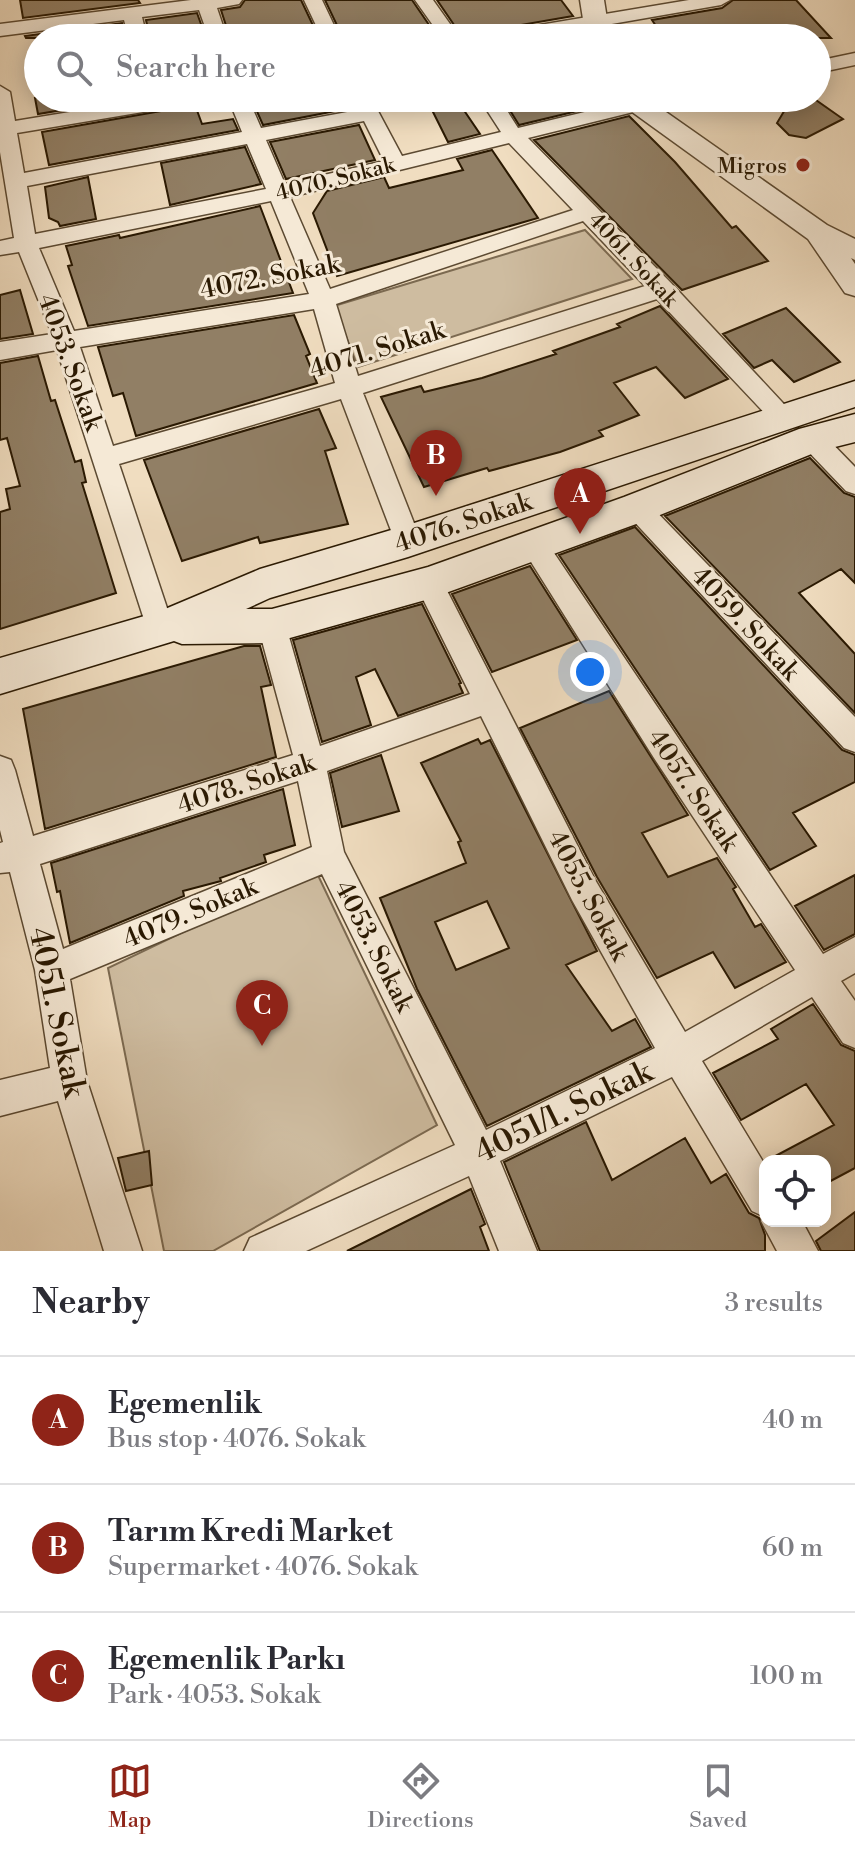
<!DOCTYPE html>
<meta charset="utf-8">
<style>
body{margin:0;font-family:"Libre Bodoni",serif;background:#f7f7f7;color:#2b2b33}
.controls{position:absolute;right:24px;bottom:24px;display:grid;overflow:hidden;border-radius:16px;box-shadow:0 4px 20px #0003}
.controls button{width:72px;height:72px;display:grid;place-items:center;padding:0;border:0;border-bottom:2px solid #e1e1e2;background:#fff;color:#2b2b33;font:40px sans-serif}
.you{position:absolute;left:590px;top:672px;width:28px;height:28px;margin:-20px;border:6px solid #fff;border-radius:50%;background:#1a73e8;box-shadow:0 0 0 12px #1a73e833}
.badge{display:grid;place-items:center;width:52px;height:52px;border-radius:50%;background:#8f2418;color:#fff;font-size:26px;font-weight:700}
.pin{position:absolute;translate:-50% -66px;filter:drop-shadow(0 2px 4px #0008)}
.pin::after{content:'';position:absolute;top:42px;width:28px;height:24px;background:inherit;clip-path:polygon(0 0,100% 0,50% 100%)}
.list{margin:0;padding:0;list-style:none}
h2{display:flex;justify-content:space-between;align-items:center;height:104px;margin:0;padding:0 32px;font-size:34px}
h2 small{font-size:26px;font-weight:400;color:#7c7c81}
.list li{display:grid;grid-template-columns:52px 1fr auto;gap:24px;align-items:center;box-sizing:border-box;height:128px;padding:0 32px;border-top:2px solid #e1e1e2}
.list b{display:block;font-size:30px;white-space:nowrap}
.list p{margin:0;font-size:26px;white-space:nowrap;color:#7c7c81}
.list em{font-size:26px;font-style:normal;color:#7c7c81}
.icon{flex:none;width:44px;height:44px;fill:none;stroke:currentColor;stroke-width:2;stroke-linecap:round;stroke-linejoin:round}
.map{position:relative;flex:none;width:855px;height:1251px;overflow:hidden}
.search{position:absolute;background:#fff;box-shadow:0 4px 20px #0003;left:24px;right:24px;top:24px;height:88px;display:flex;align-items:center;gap:20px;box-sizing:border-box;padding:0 28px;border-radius:44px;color:#7c7c81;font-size:30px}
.sheet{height:488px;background:#fff}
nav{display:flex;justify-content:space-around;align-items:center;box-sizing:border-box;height:112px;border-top:2px solid #e1e1e2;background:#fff;font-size:22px;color:#7c7c81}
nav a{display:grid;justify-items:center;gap:4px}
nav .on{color:#8f2418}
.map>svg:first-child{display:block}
</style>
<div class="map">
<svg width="855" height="1251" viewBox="0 0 855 1251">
<rect width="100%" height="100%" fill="#f0ddc0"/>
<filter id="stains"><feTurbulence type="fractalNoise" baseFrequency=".0025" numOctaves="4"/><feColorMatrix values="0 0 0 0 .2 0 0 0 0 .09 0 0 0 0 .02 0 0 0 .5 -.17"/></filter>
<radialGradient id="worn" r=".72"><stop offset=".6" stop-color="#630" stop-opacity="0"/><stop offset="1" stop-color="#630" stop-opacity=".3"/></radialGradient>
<!-- green -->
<path fill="#cebca0" stroke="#7c6a51" stroke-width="2" d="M585,230L632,279L358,367L334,306Z
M315,869L437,1125L213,1251H164L108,968Z"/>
<!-- building -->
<path fill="#917f65" stroke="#2a1902" stroke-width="2" fill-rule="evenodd" d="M20,0H138L140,3L23,18Z
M245,0H301L319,38H230L221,10L240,7Z
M325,0H412L438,38H343Z
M437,0H561L573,16L498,29L486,38H463Z
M733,0H796L831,38H664L652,20L722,8Z
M197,13L206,38H150L146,20Z
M122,23L126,38H26L25,36Z
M35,98H135L38,114Z
M251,98H346L351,108L263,125Z
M532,98H612L615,102L519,125L506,104Z
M792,98H813L843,119L806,138L789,135L777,123Z
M459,103L480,134L448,142L431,108Z
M195,105L202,124L233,119L238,130L49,165L42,132Z
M629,116L675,162L732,228L736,226L768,261L682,290L534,140Z
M359,125L375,160L286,179L270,142Z
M245,147L261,184L170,205L161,163Z
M492,150L538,218L337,276L313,213L327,191L384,177L389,188L463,170L457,159Z
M88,177L96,219L60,226L58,222L49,218L45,187Z
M260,206L293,293L88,326L68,266L72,265L66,246L119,235L120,238Z
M20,290L33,334L0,339V295Z
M660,306L728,379L685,398L656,367L614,383L639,415L599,431L603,436L560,452L489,471L487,468L424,487L381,397L421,386L424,392L482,378L556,354L553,351L620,327L617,324Z
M786,308L840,362L794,382L772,360L754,368L723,334Z
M294,315L310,354L306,356L317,383L136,436L123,393L113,396L98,347Z
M38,356L51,401L55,400L75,462L81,460L86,482L82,483L116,593L0,629V512L10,509L6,489L20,486L7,438L0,440V363Z
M319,409L336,448L325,451L348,524L260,543L258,537L182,561L144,460Z
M810,458L844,493L855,497V583L841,569L799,593L855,654V713L665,516Z
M635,527L842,750L855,755V782L793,813L816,846L770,870L559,555Z
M530,566L577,640L492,672L452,594Z
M422,604L461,683L459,684L463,693L398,716L375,669L356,677L371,725L322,742L293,640Z
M244,646H260L271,685L261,687L276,757L45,829L23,709Z
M609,691L688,815L642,833L668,877L717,858L736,887L733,889L755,927L761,924L786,962L735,988L713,952L657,978L597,877L520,728Z
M478,739L481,744L490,740L597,951L566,965L612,1031L635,1019L651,1047L487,1126L417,989L380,898L466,863L458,842L461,841L421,763ZM487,901L509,948L456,970L435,922Z
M381,755L399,811L342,827L330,773Z
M283,789L295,845L264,855L266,862L220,878L221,881L183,891L184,896L70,943L60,891L57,892L51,863Z
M855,875V934L824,950L795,906Z
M813,1004L841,1045L855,1051V1168L825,1184V1161H766L834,1125L806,1084L741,1120L713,1073L778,1039L771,1029Z
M586,1122L612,1180L685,1138L711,1183L726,1174L749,1213L759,1218L765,1235V1251H540L504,1162Z
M149,1151L152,1185L126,1191L118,1158Z
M471,1189L485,1224L480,1227L489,1251H347Z
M855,1212V1251H821L816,1241Z"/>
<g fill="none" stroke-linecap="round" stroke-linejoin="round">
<defs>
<path id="minor" d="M191,0H242L239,4L217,8L227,38H209L199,10L142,17L147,38H129L124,20L0,36V24Z
M304,0H322L340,38H322Z
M415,0H433L460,38H442Z
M689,0H730L721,5L531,38H489L498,32Z
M855,53V65L817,73V61Z
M0,86L10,92L15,121L155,98H201L191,104L17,133L24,173L242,132L228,98H248L261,128L358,110L353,98H371L402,156L501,132L479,98H499L518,128L643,98H677L674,102L528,138L671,283L795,416L792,423L783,425L774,423L657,299L363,393L421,541L417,549L408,552L399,549L395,541L341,399L119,464L174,629L170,638L160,641L150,638L57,350L0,360V342L52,334L19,252L0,255V241L14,238L0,152ZM364,121L384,161L285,184L266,140ZM509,143L573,210L330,289L290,197ZM247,144L266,189L35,234L27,186ZM271,201L309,294L74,331L39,248ZM583,221L645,286L358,376L336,304ZM314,309L335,383L113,446L80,347Z
M812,429L821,432L855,467V494L846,491L803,446L799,439L803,432Z
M637,498L646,501L855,717V752L844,748L628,515L624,508L628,501Z
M535,535L544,538L823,954L855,937V973L841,981L855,1001V1048L843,1043L812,997L702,1061L765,1165V1221H802L818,1251H777L761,1221L763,1216L752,1211L672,1077L500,1161L537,1251H499L469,1176L306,1251H244L250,1238L455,1145L322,874L70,979L87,1081L142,1251H104L58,1101L0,1116V1080L50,1068L35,970L10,872L0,873V843L3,842L0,830V756L11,760L15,770L33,836L293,755L258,626L262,618L272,614L282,618L286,626L320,746L470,694L415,583L419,575L429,572L439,575L594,878L685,1032L795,970L654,758L526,554L522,546L526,538ZM481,716L572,900L655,1048L486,1130L344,852L327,771ZM298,781L312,847L63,949L40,864Z"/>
<path id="tertiary" d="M580,0H604L607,19L616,38H592L583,19Z
M620,98H646L827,225L855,239V260L851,258L855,264V296L845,293L808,239L628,109Z"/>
<path id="secondary" d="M855,381V407L408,557L270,598L246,609H272L428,567L624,497L799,429L855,414V442L819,451L650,519L429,599L272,643L182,644L174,641L0,694V658L158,612L260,569L408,525Z"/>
</defs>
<!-- minor casing -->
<use href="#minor" stroke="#5c4a32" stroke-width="3"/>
<!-- tertiary casing -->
<use href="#tertiary" stroke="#5c4a32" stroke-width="3"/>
<!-- secondary casing -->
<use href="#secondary" stroke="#2a1902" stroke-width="3"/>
<!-- minor -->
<use href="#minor" fill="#f5e9d6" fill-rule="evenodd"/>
<!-- tertiary -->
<use href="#tertiary" fill="#f5e9d6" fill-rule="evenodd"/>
<!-- secondary -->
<use href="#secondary" fill="#f5e9d6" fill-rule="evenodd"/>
</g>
<!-- markers -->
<circle fill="#8f2418" stroke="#f5e9d6" stroke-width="3" cx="803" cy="165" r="8"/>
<g text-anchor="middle" stroke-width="6" stroke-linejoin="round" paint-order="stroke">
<!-- far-poi labels -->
<g font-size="22" fill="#2a1902" stroke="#f5e9d6" text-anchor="end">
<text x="787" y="173">Migros</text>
</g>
<!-- far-street labels -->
<g font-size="22" fill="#2a1902" stroke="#f5e9d6">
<text transform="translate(335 178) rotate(-14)" y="8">4070. Sokak</text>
<text transform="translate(634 259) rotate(47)" y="8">4061. Sokak</text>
</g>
<!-- street labels -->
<g font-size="26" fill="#2a1902" stroke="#f5e9d6">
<text transform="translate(270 276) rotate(-11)" y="9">4072. Sokak</text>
<text transform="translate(377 349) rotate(-17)" y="9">4071. Sokak</text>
<text transform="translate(71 362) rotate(70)" y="9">4053. Sokak</text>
<text transform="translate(463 522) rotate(-18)" y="9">4076. Sokak</text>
<text transform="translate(746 623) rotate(47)" y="9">4059. Sokak</text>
<text transform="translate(246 783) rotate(-18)" y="9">4078. Sokak</text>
<text transform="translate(694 790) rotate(56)" y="9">4057. Sokak</text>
<text transform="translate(589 895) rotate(62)" y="9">4055. Sokak</text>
<text transform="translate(190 912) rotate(-23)" y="9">4079. Sokak</text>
<text transform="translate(375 946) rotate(63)" y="9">4053. Sokak</text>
</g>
<!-- near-street labels -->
<g font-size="32" fill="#2a1902" stroke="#f5e9d6">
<text transform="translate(58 1012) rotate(78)" y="11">4051. Sokak</text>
<text transform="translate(563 1111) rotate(-26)" y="11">4051/1. Sokak</text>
</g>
</g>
<rect width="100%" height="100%" filter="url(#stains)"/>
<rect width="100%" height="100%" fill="url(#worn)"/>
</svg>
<div class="controls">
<button><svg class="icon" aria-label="locate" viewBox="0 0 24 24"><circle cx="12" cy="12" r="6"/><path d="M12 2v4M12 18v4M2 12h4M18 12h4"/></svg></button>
</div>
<div class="you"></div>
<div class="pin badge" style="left:580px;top:534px">A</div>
<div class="pin badge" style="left:436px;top:496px">B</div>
<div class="pin badge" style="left:262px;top:1046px">C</div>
<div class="search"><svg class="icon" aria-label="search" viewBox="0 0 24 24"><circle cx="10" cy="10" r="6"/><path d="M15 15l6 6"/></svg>Search here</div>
</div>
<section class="sheet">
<h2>Nearby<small>3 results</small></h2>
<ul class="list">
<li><span class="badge">A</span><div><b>Egemenlik</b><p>Bus stop · 4076. Sokak</p></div><em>40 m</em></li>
<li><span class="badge">B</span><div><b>Tarım Kredi Market</b><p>Supermarket · 4076. Sokak</p></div><em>60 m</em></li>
<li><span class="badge">C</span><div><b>Egemenlik Parkı</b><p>Park · 4053. Sokak</p></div><em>100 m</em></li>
</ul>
</section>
<nav>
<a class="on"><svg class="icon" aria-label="map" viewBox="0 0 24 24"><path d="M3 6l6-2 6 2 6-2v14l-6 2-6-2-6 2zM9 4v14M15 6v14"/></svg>Map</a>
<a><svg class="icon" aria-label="directions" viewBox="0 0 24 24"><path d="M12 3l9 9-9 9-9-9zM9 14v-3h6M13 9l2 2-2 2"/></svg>Directions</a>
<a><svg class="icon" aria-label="saved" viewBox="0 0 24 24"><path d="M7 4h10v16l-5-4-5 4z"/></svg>Saved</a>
</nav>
